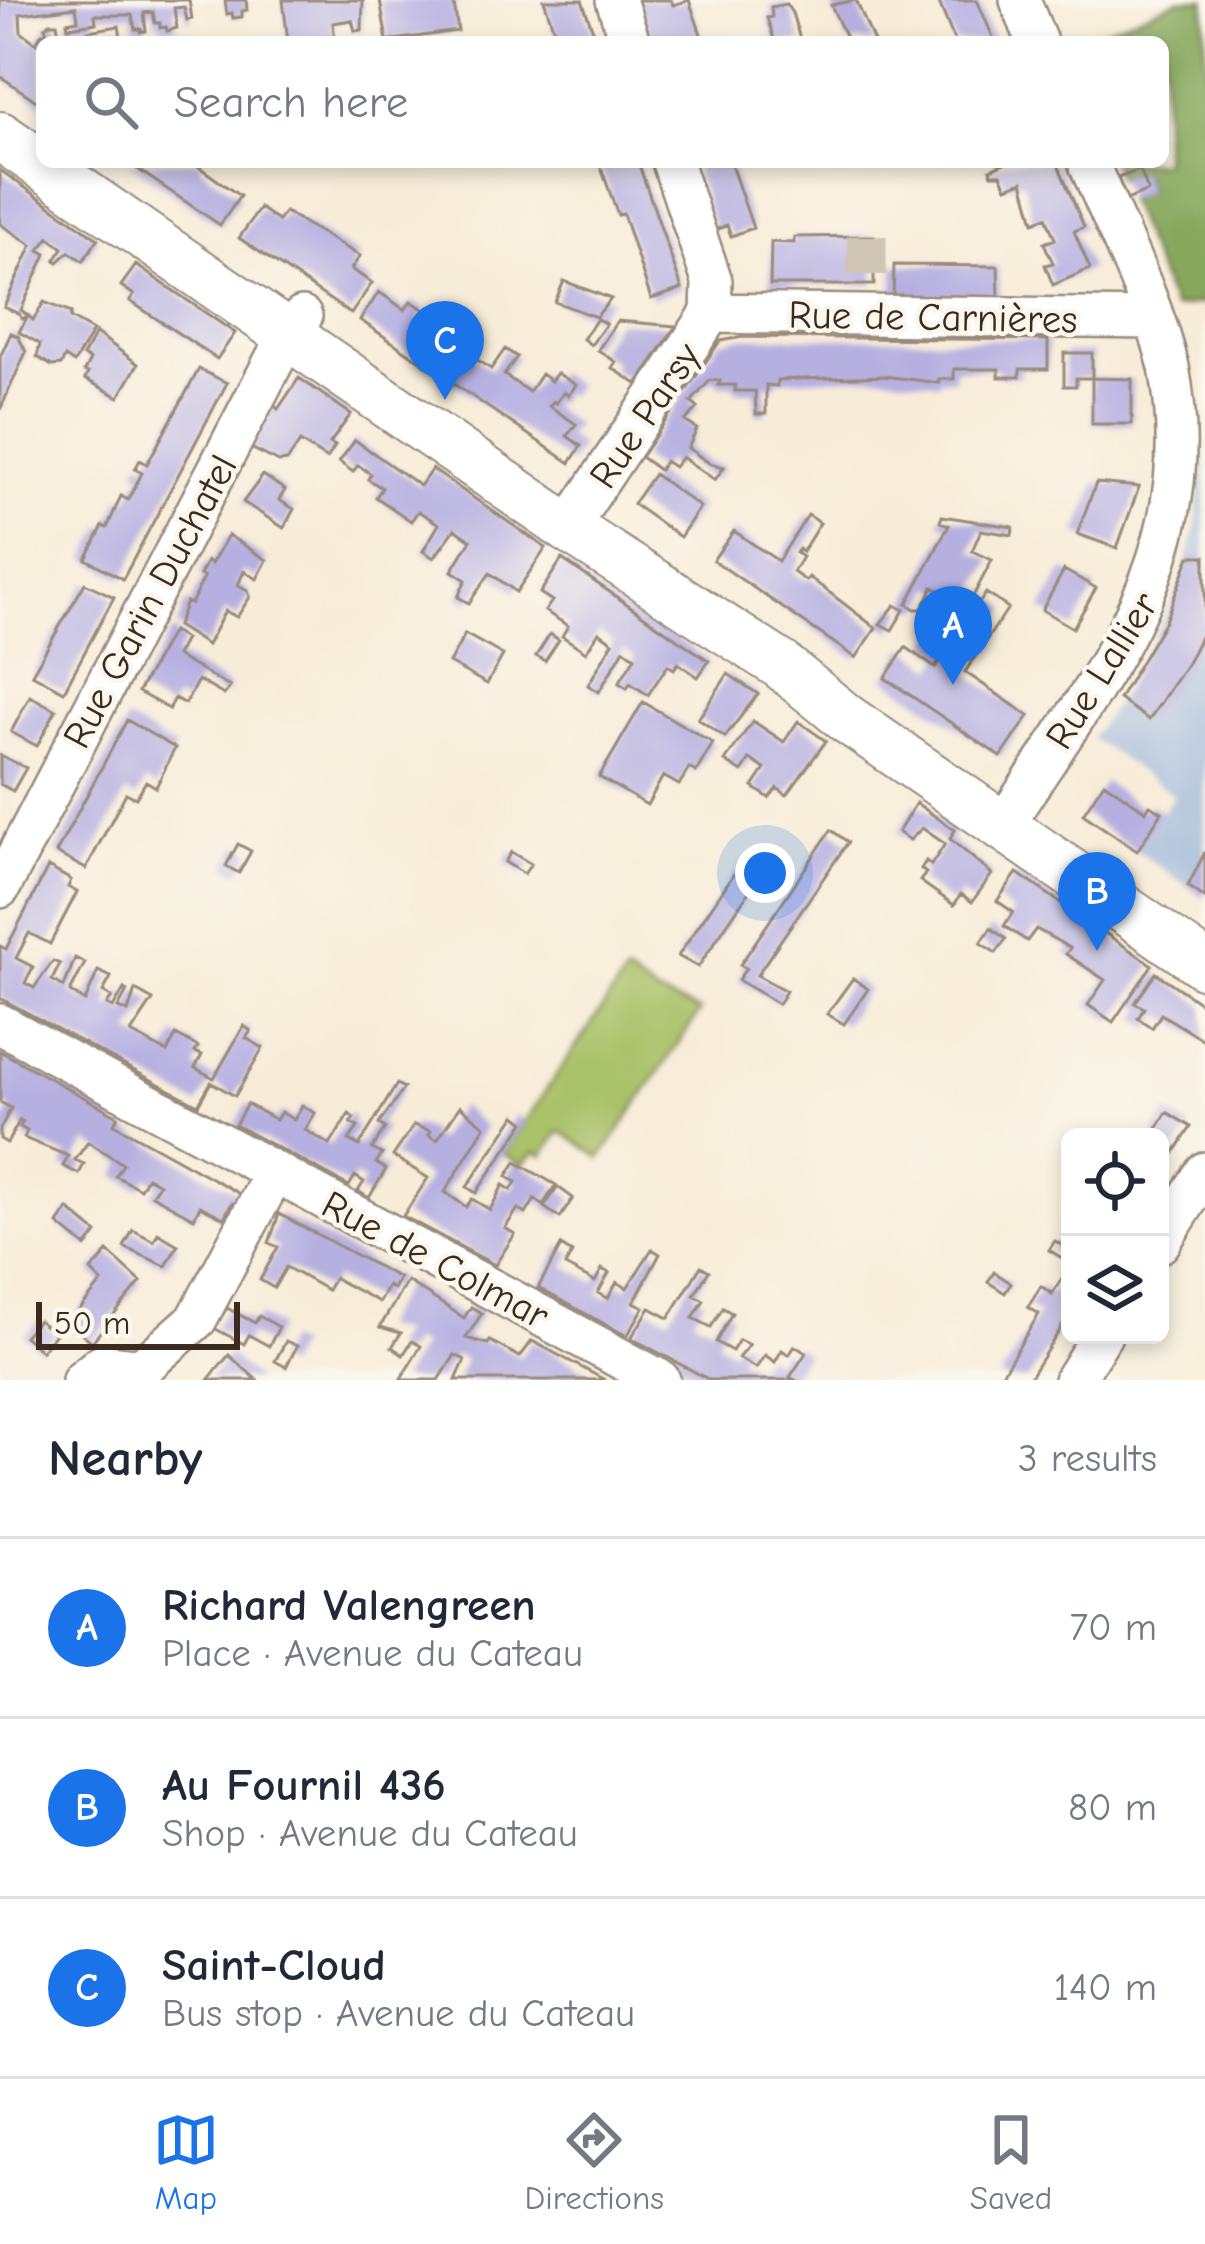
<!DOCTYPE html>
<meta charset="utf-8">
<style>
body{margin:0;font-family:"Comic Neue",sans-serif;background:#f2f2f3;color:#1f2937}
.controls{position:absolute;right:36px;bottom:36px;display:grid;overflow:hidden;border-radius:18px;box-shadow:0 6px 18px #0003}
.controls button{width:108px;height:108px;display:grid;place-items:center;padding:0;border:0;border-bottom:3px solid #e0e1e3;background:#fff;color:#1f2937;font:60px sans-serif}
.scale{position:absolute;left:36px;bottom:30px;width:204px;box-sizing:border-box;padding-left:12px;border:6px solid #3b2a1e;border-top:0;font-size:33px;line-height:42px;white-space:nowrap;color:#3b2a1e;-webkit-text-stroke:9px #fbf7ec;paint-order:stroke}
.you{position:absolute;left:765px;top:873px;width:42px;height:42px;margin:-30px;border:9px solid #fff;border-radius:50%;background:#1a73e8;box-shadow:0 0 0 18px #1a73e833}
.badge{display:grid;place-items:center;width:78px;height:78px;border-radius:50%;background:#1a73e8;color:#fff;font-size:39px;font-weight:700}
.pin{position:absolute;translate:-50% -99px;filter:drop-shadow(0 3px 6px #0008)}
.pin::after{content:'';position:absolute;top:63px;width:42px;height:36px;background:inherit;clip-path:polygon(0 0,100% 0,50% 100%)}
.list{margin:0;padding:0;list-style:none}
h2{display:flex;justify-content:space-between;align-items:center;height:156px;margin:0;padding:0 48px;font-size:51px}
h2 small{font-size:39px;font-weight:400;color:#747a83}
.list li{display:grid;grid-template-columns:78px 1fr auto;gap:36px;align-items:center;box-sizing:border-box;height:180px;padding:0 48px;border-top:3px solid #e0e1e3}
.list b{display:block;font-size:45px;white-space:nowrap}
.list p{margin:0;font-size:39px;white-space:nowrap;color:#747a83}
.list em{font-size:39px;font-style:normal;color:#747a83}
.icon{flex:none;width:66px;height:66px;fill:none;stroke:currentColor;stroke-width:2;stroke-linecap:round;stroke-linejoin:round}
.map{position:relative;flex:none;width:1205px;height:1380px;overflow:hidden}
.search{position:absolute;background:#fff;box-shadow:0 6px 18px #0003;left:36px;right:36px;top:36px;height:132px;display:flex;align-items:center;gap:30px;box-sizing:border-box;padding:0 42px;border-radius:18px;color:#747a83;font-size:45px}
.sheet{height:696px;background:#fff}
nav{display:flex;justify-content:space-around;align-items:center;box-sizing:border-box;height:168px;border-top:3px solid #e0e1e3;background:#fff;font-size:33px;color:#747a83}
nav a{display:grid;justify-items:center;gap:6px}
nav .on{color:#1a73e8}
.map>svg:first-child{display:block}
</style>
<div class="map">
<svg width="1205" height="1380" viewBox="0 0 1205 1380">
<rect width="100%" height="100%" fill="#fbf7ec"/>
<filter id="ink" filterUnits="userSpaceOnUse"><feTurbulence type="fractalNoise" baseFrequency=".00833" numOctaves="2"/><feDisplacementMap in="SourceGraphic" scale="24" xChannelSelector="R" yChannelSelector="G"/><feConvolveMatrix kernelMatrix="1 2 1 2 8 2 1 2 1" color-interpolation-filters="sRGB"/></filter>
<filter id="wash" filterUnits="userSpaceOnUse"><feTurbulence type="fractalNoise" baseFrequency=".004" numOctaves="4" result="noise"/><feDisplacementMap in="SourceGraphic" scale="48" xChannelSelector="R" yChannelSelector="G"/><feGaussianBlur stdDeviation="2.7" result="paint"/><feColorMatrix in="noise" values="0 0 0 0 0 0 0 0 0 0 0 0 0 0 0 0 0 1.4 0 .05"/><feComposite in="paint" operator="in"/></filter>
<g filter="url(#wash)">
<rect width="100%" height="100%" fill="#f7ecd8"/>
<!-- industrial -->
<path fill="#b4c6dd" d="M1205,441V898L1137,851L1174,795L1091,738L1119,699L1178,594L1196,528Z"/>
<!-- green -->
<path fill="#a9c167" stroke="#727642" stroke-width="3" d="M626,974L658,995L700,1011L601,1158L560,1131L543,1155L535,1152L522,1165L503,1153Z"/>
<!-- forest -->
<path fill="#86a75c" stroke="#60683d" stroke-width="3" d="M1179,0H1205V303L1173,308L1127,200L1148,190L1140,171L1118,178L1112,162H1163V42H1075Z"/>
<g id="blocks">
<!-- building -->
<path fill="#b6b0e1" d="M0,0H189L192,19L187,20L184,7L174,8L177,28L167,31L166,27L160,28V23H155L153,12L144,13L146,31L141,32V29H135L132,15H95L96,23L68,27L67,22L78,20L76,7L20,14L21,32L36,43L42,33L47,34L45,27L50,23H57L59,34L64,37L60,42H42V105L0,76Z
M225,0H246L247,10L242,11V17L233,18L232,13L227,14Z
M283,0H363L362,30L355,31L352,20L333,23L335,42H288Z
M380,0H463L454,4L458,31L387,41Z
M544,0H582L597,42H558Z
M637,0H671L673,5L689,0L703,40L660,42L658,35L650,38Z
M856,0L874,42H848L831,5Z
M938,0H977L995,42H955Z
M786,4L792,13L801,42H775L767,18L772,17L771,7Z
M119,26L122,42H86L88,31Z
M127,162H202L199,167L240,196L220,225Z
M599,162H638L682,289L651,299L623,214L618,215Z
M692,162H730L753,228L731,236L727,225L715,230Z
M1007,162H1057L1084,227L1074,231L1090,269L1053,285L1045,265L1053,263L1044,243L1055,239L1046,217L1034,222L1023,181L1007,187L1001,174H992L990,169Z
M0,170L98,239L83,261L69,252L58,262L55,260L63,248L49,237L39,250L46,254L21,310L33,320L44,302L71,313L70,318L93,331L74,363L65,357L61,365L52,366L37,357L40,344L19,332L27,317L22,319L19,314L4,307L32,245L0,224Z
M1140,170L1148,191L1127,200L1118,178Z
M260,208L278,221L285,212L360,256L351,269L372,283L351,314L239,238Z
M874,236V285H770L771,242L794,243V237Z
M136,265L235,333L217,359L130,301L134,295L121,286Z
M894,265L998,266L999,300H893Z
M564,281L611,299L596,317L555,302Z
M379,292L405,310L411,301L425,310L418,320L441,336L455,316L483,335L470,355L491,369L505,349L517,357L504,375L529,392L541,374L551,381L557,373L576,385L568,396L564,392L556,403L553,401L549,406L576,424L567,436L581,446L570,463L360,320Z
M597,319L606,324L591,345L583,339Z
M617,321L676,326L637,384L612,368L616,362L598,350Z
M11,333L18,336L26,352L0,410V357Z
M96,333L138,364L119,397L85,379L88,373L84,371L90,360L83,356Z
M743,337L1048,340V369H1020V377H999V369H954V379H939V383L884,376L777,380V386L766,385V414H756L755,391H735V385H718L720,381L710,380L691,402L698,408L685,421L697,429L688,448L709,463L724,467L715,480L682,457L674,467L665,461L659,470L641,457L720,341Z
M1064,353H1092V378H1076V386H1064Z
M199,369L227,383L123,579L86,559L103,526L107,528L121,496L128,500L142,473L135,469L140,460L147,464Z
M299,378L351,414L330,443L335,446L327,459L300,442L287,461L279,462L251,448L273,405L278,409Z
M1092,378L1132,379V424H1092Z
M355,440L420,486L432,469L546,548L516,592L490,573L469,603L458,597L466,580L452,571L471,540L455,529L434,558L423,551L439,524L418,511L411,521L376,497L382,488L368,479L371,474L358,465L353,472L339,462Z
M654,474L700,507L680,537L633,504Z
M263,475L285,490L279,500L294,509L284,528L243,502Z
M1096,483L1139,487L1117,548L1077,534Z
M808,515L820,523L802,552L799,549L796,553L802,557L793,572L806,581L809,577L876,628L856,658L713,560L734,531L778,561Z
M942,516L1013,527L1012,535L981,530L972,551L992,560L968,606L933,587L922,609H915L907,604L949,525L940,522Z
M228,535L267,560L257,579L244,571L238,585L248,590L250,597L237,617L225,611L207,645L177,626L186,602L191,604L204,577L200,575L207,561L211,564Z
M1190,556H1205V627L1187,663L1149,720L1119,699L1165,621Z
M562,559L709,661L698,677L678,663L674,669L668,665L648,695L630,683L627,688L619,683L635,657L624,649L599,692L588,685L613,642L599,632L586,652L562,636L568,626L545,611L552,601L540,593Z
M1064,570L1096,588L1073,628L1042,610Z
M85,583L114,597L64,691L32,674Z
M986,593L1008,608L965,672L1029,716L1001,757L885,678L906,647L935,668L943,656L927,644L941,623L957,635Z
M895,605L904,610L892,630L880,624Z
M172,631L185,639L176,656L230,687L224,695L198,680L185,704L175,698L169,709L138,692Z
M465,634L503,655L487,684L449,663Z
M550,634L559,640L545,661L536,656Z
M728,674L758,694L725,737L698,719Z
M30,696L56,710L37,746L11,732Z
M643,702L713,743L696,772L689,768L679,785L663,776L647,805L599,777Z
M127,720L175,748L156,787L146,781L136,798L126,793L86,869L56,853Z
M753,721L784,742L798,721L826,741L787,795L777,788L769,798L753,787L765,769L750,759L742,772L725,761Z
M0,755L26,768L13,791L0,784Z
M1104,782L1146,811L1150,805L1162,812L1137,851L1083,814Z
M916,803L955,830L950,839L992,874L972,902L961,894L954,905L920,881L926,873L921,869L926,861L931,865L945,844L922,828L910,840L898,832Z
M831,830L848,842L757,975L786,991L778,1004L738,980L746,968L740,965Z
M238,844L251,851L239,873L226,866Z
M511,852L531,864L524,874L505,862Z
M1205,852V898L1188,886Z
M742,862L761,874L698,967L678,956Z
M48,867L71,880L68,887L77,892L50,944L29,933L16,958L33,967L25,983L34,988L53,961L60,964L52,980L64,987L75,958L85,963L70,992L85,1001L98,971L111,977L103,992L112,997L107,1005L113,1008L124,989L127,991L118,1008L128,1012L135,990L153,1000L131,1033L167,1052L176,1035L198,1047L195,1052L202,1055L195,1068L214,1078L244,1026L251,1031L246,1038L263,1048L235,1096L211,1082L198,1105L0,998V946L6,949Z
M1017,873L1152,965L1113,1022L1088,1005L1105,980L1066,954L1070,948L1036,929L1027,941L1004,926L1013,912L997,901Z
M991,928L1006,939L996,953L981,943Z
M1156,973L1205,1006V1041L1161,1014L1152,1028L1138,1018L1144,1008L1135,1003Z
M853,978L868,989L844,1024L827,1014Z
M0,1051L118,1116L114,1124L242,1195L236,1205L232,1203L224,1218L200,1206L194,1218L152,1195L159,1184L147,1177L140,1189L116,1176L123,1164L88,1142L75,1160L84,1164L79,1174L63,1166L68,1156L24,1138L27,1131L20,1127L23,1122L20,1120L7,1143L0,1139V1129L11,1108L0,1102Z
M397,1084L404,1088L379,1124L385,1128L372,1149L382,1154L376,1163L386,1169L369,1198L358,1191L364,1182L355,1176L349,1186L235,1125L247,1104L276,1120L281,1112L294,1120L302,1105L315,1113L305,1130L330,1145L349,1114L354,1118L351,1123L358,1127L349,1140L359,1146Z
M460,1106L485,1126L445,1192L466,1207L472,1199L490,1210L503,1185L511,1190L516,1182L507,1176L516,1162L556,1185L543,1205L535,1199L526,1214L518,1209L505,1228L515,1234L495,1265L403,1216L428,1178L393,1156L414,1125L431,1131L429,1135L437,1140Z
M1167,1112L1191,1127L1160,1175V1137H1152Z
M516,1115L525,1122L476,1193L467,1187Z
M558,1187L573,1198L560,1218L544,1207Z
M68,1209L97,1233L86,1247L58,1224Z
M279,1214L399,1278L393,1289L388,1286L379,1302L334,1278L327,1290L286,1267L274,1288L260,1280L278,1247L269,1243Z
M133,1230L154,1241L158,1233L178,1245L166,1266L124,1247Z
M1070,1240V1263L1049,1250L1055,1241L1065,1247Z
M561,1246L572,1253L565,1266L595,1282L602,1269L609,1273L598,1293L608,1298L617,1282L627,1288L652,1249L660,1254L634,1302L644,1307L627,1336L538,1288Z
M108,1252L141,1282L92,1342L69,1323L102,1282L91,1271Z
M701,1266L709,1271L694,1295L704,1300L693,1318L711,1327L723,1308L732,1313L716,1342L732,1351L739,1340L749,1345L738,1358L756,1368L765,1355L775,1362L782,1350L789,1355L795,1346L806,1353L790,1377L795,1380H710L631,1338L650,1308L669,1318Z
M994,1272L1011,1283L1005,1293L988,1282Z
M1065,1273L1070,1276V1314L1028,1380H1006L1000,1377L1039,1314L1028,1307L1041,1286L1052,1294Z
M407,1281L464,1318L471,1307L482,1313L466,1338L488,1344L490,1341L520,1357L532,1341L605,1380H456L465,1360L455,1355L439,1380H400L421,1346L412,1341L403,1355L392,1347L401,1333L380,1327Z
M227,1308L255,1323L259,1316L279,1327L269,1346L249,1335L244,1344L214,1328Z
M38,1320L55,1334L41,1351L24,1336Z
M286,1341L297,1346L286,1367L275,1361Z
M229,1355L257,1380H208Z"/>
</g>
</g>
<g filter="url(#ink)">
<use href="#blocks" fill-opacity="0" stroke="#998b7b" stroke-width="3"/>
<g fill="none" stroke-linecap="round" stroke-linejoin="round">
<!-- minor-tunnel -->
<path stroke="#d1c5b3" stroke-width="39" stroke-dasharray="39 20" stroke-linecap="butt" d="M867,236V285"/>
<defs>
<path id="minor" d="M616,0L630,42
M1020,0L1037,42
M711,313L1154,319
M568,528L711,313L712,281L672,162
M1003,826C1099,676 1205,560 1169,367C1152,297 1116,229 1088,162
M0,888L275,359L302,317
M0,1024L660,1380
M1160,1243L1205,1172
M82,1380L102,1364L136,1368L146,1364L197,1319L275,1172
M1074,1380L1102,1335"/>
<path id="major" d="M0,136L568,528L781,665L847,719L1205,965"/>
</defs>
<!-- minor casing -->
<use href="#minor" stroke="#998b7b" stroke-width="44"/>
<!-- major casing -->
<use href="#major" stroke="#998b7b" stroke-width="52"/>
<!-- minor -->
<use href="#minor" stroke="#fff" stroke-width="39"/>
<!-- major -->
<use href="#major" stroke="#fff" stroke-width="48"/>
</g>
</g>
<g text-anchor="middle" stroke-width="9" stroke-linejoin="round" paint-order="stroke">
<!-- street labels -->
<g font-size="39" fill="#3b2a1e" stroke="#fbf7ec">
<text transform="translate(933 316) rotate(1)" y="14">Rue de Carnières</text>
<text transform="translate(644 415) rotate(-56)" y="14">Rue Parsy</text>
<text transform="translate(149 601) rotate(-62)" y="14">Rue Garin Duchatel</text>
<text transform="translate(1101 670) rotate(-58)" y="14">Rue Lallier</text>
<text transform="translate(436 1259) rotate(28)" y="14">Rue de Colmar</text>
</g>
</g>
</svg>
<div class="controls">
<button><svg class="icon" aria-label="locate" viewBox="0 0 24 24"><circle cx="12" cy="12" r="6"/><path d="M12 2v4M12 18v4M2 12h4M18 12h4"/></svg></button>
<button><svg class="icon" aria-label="layers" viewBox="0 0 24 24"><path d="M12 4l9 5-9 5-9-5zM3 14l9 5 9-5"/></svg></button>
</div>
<div class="scale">50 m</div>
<div class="you"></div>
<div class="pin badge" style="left:953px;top:685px">A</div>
<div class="pin badge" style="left:1097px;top:951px">B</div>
<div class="pin badge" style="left:445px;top:400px">C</div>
<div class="search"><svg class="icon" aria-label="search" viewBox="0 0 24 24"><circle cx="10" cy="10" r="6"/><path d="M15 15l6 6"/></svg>Search here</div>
</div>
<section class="sheet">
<h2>Nearby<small>3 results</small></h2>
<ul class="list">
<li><span class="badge">A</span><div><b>Richard Valengreen</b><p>Place · Avenue du Cateau</p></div><em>70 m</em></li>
<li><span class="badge">B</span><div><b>Au Fournil 436</b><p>Shop · Avenue du Cateau</p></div><em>80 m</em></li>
<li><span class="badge">C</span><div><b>Saint-Cloud</b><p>Bus stop · Avenue du Cateau</p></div><em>140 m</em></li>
</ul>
</section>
<nav>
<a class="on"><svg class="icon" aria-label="map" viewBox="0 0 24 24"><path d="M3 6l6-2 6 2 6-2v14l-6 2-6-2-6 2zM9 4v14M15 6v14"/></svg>Map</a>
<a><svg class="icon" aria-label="directions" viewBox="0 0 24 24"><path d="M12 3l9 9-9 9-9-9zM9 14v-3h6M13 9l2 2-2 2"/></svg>Directions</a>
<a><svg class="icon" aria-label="saved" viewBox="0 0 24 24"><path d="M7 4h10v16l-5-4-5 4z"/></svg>Saved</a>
</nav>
